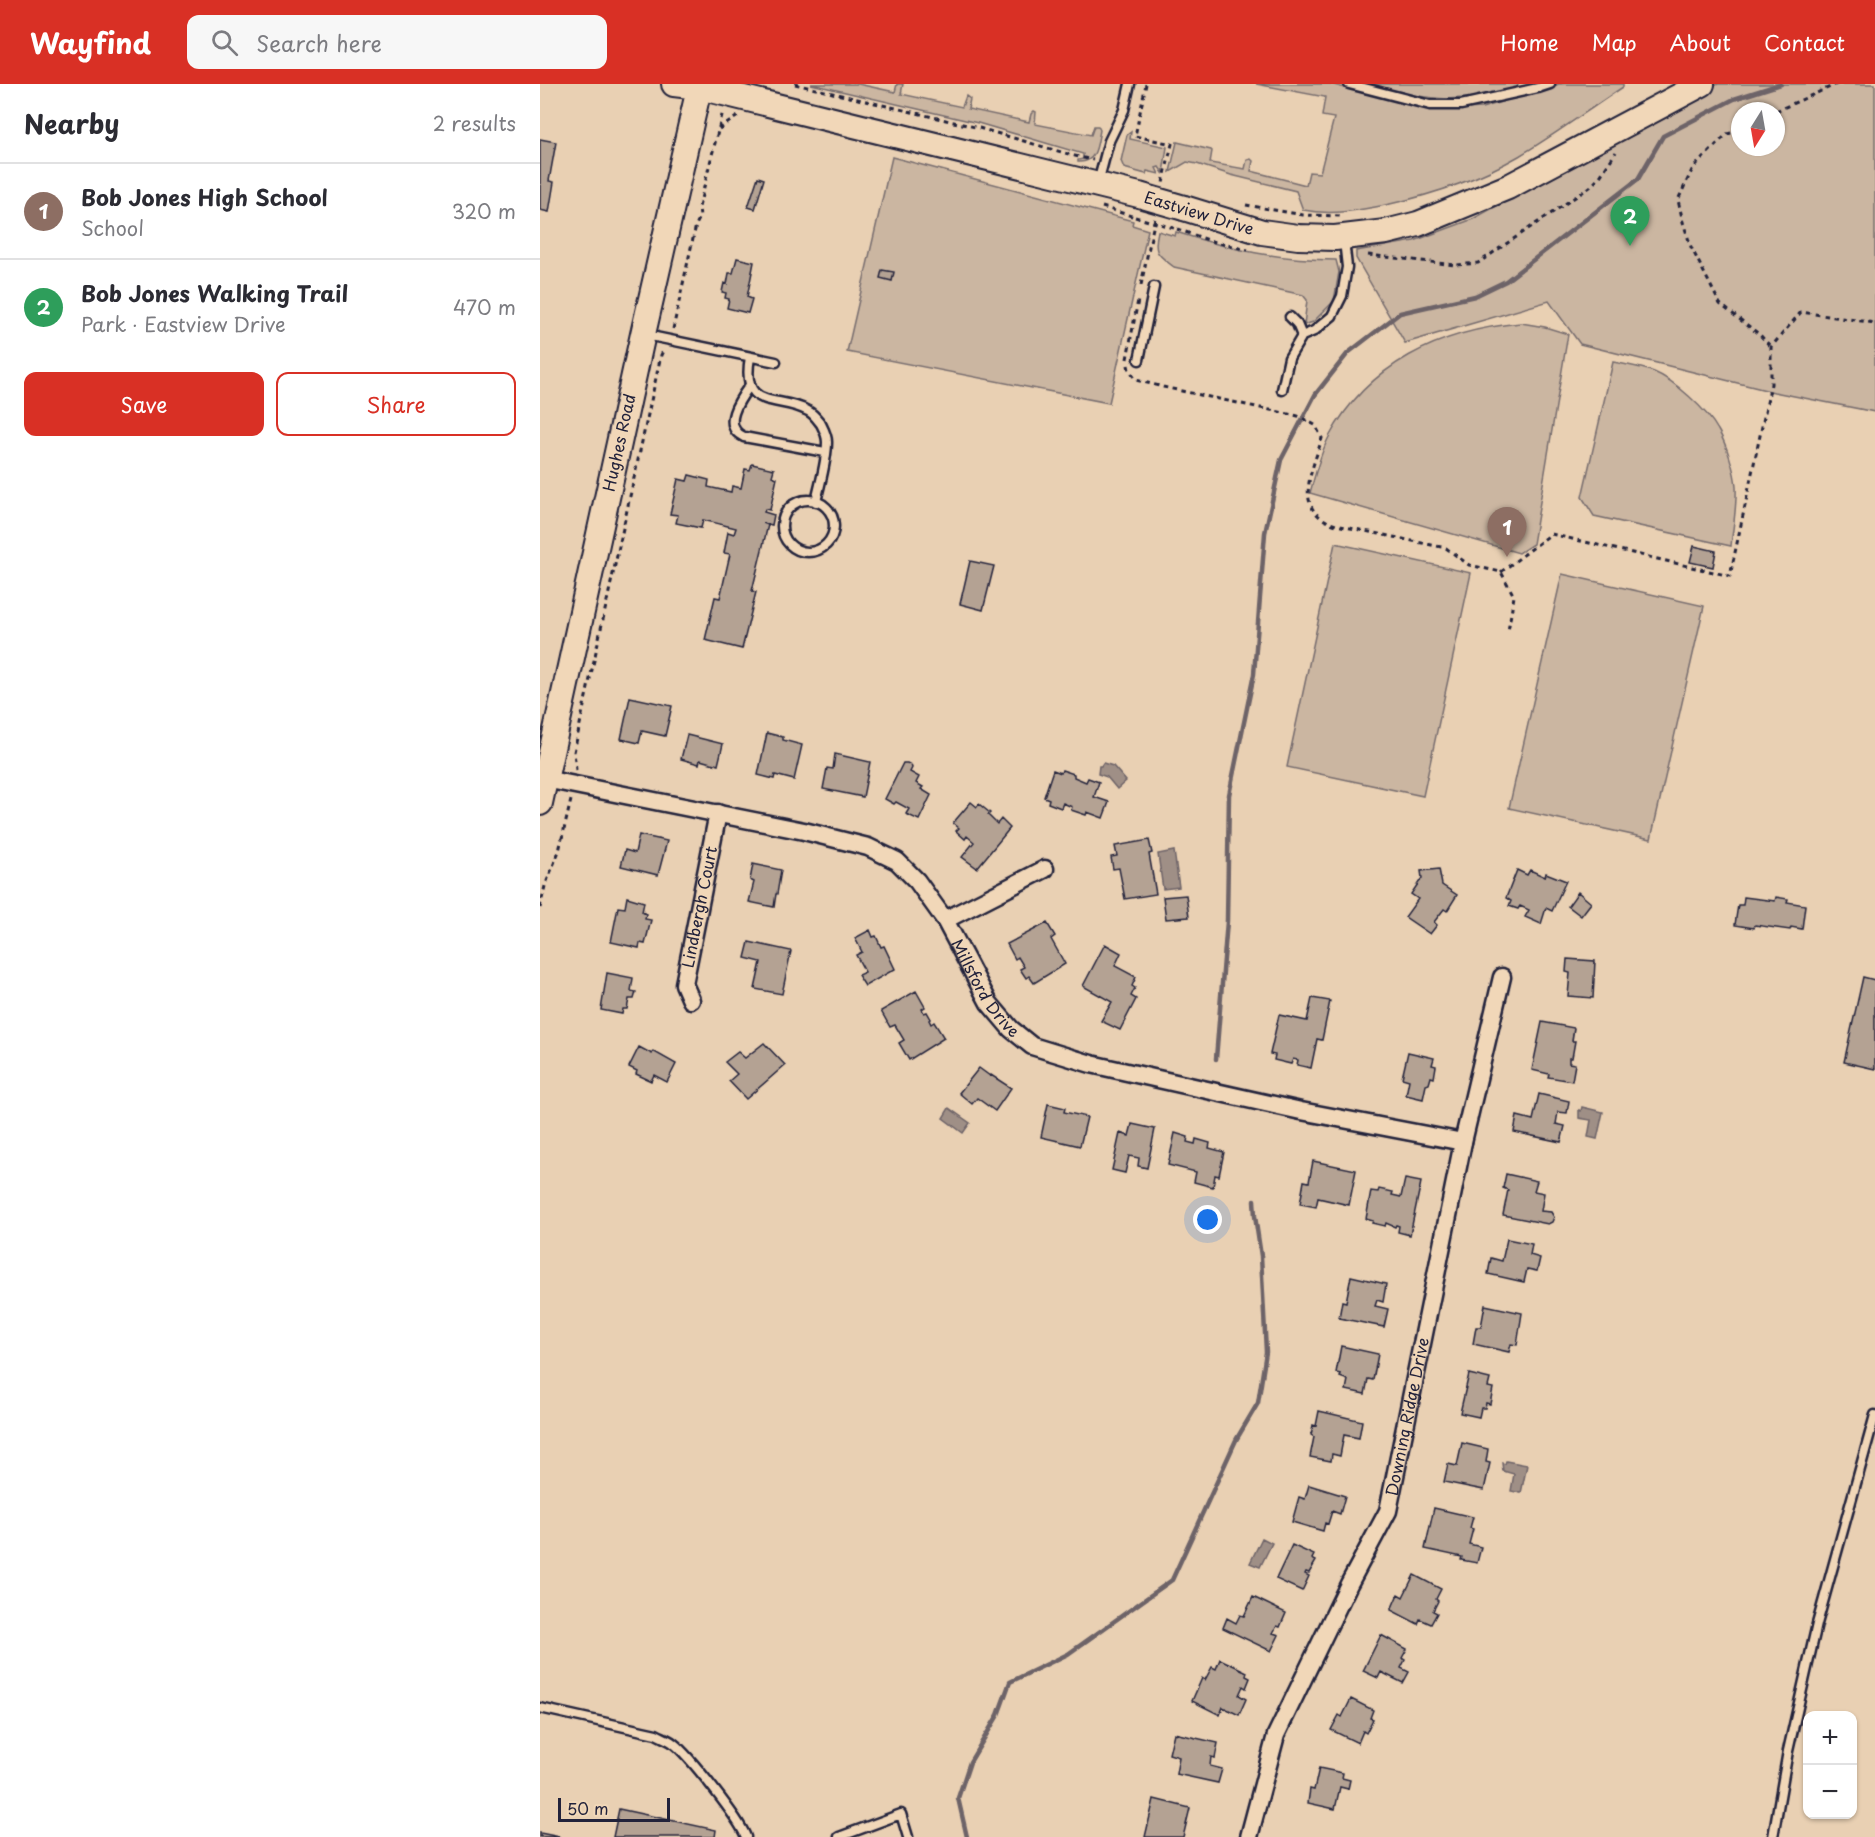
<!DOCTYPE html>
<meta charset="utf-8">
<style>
body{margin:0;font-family:"Playpen Sans",sans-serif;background:#f7f7f7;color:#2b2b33}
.controls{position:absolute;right:18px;bottom:18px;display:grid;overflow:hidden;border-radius:12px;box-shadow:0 2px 4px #0004}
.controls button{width:54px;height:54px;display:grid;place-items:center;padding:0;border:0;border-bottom:2px solid #e1e1e2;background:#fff;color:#2b2b33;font:30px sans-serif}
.compass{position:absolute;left:1191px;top:18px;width:54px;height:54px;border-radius:50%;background:#fff;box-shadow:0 2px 4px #0004;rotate:191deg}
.scale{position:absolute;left:18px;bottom:15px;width:112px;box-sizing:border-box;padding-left:6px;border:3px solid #22223b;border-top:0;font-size:16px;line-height:21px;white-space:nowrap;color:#22223b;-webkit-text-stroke:4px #f1d7b8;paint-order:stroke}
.you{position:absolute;left:668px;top:1136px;width:21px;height:21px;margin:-15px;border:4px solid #fff;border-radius:50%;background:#1a73e8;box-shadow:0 0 0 9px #1a73e833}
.badge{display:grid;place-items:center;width:39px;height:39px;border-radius:50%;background:#d93025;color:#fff;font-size:20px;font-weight:700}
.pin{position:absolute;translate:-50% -50px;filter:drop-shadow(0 2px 3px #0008)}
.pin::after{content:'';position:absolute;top:32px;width:21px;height:18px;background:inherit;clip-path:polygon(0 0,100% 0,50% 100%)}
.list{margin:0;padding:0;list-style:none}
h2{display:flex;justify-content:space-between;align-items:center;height:78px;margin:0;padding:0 24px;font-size:26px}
h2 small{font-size:20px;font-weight:400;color:#7c7c81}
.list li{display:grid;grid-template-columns:39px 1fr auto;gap:18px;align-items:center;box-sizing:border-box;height:96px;padding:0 24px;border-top:2px solid #e1e1e2}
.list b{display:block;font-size:22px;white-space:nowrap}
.list p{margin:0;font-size:20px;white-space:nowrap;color:#7c7c81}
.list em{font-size:20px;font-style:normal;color:#7c7c81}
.actions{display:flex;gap:12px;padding:18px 24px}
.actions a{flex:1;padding:14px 0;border:2px solid #d93025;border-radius:12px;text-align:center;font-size:21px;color:#d93025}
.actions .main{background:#d93025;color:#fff}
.icon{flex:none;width:33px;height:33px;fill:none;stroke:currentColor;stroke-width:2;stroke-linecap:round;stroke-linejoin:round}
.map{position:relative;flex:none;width:1335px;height:1753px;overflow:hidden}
header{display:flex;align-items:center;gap:36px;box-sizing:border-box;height:84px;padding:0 30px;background:#d93025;color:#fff}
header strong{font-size:28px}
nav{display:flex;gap:33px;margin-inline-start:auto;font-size:21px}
.search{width:420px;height:54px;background:#f7f7f7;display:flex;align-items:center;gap:15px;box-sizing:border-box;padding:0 21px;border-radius:12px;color:#7c7c81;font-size:22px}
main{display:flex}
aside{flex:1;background:#fff}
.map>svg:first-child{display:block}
</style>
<header>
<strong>Wayfind</strong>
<div class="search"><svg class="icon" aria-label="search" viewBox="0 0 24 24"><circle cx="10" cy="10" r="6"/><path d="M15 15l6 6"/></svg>Search here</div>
<nav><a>Home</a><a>Map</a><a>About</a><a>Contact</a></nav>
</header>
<main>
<aside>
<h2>Nearby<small>2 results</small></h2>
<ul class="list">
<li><span class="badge" style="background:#8d6e63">1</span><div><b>Bob Jones High School</b><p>School</p></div><em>320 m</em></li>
<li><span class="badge" style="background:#2e9e5b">2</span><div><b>Bob Jones Walking Trail</b><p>Park · Eastview Drive</p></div><em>470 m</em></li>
</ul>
<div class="actions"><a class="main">Save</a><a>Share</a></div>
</aside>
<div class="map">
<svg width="1335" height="1753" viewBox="0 0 1335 1753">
<rect width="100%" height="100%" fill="#e9d0b3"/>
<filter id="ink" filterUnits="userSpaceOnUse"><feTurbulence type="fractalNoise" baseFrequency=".0167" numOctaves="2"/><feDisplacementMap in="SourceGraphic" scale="12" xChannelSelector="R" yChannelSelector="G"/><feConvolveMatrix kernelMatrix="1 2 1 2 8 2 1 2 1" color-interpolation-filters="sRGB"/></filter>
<g filter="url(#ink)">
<!-- green -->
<path fill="#cbb6a1" stroke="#766c6e" stroke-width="1.5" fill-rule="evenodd" d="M271,0H318L355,8L357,0H363L361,10L422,23L426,12L430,15L428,25L489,38L491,30L494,27L496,28L495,40L551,51L554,42H558L560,46C557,61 557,79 538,78V76L543,75V70L438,39Z
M716,0H790L871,21L905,26L942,24L1019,0H1083V3C1048,26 1015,51 979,72C939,95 895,110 850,120C821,126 793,132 763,126L756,107L691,91L657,80L647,78L630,88L637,58L671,66L672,67L670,79L705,85L707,76L711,75L713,77L711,87L766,101L769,88L780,89L794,34L782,32L785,13Z
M823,0H978L977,4C917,22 882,15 823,0Z
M1178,0H1335V328L1234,308L1040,260L1009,217L865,259L816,174V167L874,157L933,135ZM1200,27H1236V63H1200Z
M591,48L590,55L627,63L623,89L619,83L616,84L619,90L607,87L606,90L584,84L581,77L587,51Z
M352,73L593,137L592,141L608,146L569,319L307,268Z
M618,147L635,152L636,148C692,166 738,176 796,176L799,188L794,217L773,238L764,241L767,216L763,211L634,183C617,170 613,169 618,147Z
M981,239L1005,243L1028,250L993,460L979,469L770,409C775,391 780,370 789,353C828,280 901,246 981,239Z
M1073,278C1087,281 1101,283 1114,288C1134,296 1167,326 1178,346C1186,359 1195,387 1196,403C1197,423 1193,442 1191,462L1054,432L1042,413Z
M795,459L931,489L883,712L747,683Z
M1022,490L1164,522L1111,755L969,724Z"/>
<!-- water -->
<path fill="#9f8f86" stroke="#6d6368" stroke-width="1.5" d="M563,679L573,682L586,697L577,705L567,693L558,690L559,682H561Z
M634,767L639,803L623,805L618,770Z
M1042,1023L1063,1028L1057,1055L1048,1053L1051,1036L1039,1034V1026L1041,1027Z
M409,1024L430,1039L423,1049L403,1034Z
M966,1377L987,1381L981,1409L971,1407L974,1390L963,1387L962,1379L965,1380Z
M722,1454L732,1459L720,1483L710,1479Z"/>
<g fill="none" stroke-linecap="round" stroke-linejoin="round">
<!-- stream -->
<path stroke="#6d6368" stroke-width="4.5" d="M676,975L687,837L689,711L714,590L725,449L741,376L775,311L808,269L860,229L935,212L966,197L1098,95L1123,52L1194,15L1241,0
M427,1753L418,1714L430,1678L458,1631L470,1598L528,1570L632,1496L696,1356L718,1319L726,1268L721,1172L715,1132L714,1116"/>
</g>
<!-- building -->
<path fill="#b4a293" stroke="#22223b" stroke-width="1.5" d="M0,55L16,58L9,97L14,98L9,128L0,126Z
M218,93L224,95L215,125L208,123Z
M197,174L214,178L207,213L212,215L208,229L187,224L189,215L185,214L186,209L182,208L184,199L187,200L189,189H193Z
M342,186L354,188L352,197L340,194Z
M212,380L234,385L232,392L237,394L230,426L225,425L224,428L234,431L232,441L223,439L228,441L212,507L216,508L202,565L165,556L175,513L180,514L190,470L184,469L188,448L194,450L196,444L163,436L161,444L136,439L138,431L130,430L138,395L147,397L149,391L169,396L168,403L191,408L192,402L201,404L205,385L210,386Z
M1154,462L1176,467L1173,483L1150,478Z
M430,477L454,482L443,526L420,520Z
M90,613L132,622L125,652L102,647L99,659L81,655Z
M227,649L243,653V656L262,661L254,696L235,691L234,695L218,691Z
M147,651L183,660L178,681L160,676L159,680L141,675Z
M295,670L330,678L323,713L283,705L287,684L293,685Z
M363,679H367L371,681L372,684L370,688L379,693L376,699L383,703L381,705L391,711L379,736L366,730L369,725L356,718L354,720L345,715Z
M513,686L521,689L522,686L534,690V693L546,698L548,694L559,698L554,713L569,718L563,734L547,728L546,731L531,726L532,723L523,719L521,724L508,719L509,715L504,713Z
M431,718L437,723L439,720L450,729L448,731L457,740L461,735L470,744L437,784L422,773L434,758L427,752L425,755L416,747L419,744L413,739Z
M99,751L127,757L118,791L81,782L85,766L95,769Z
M609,756L612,769L609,770L616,810L585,815L579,784L573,785L571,773L577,772L575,762Z
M213,780L241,786L237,810H236L234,823L209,818L214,798L210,796Z
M899,785L902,801L917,811L907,827L904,825L894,838L897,841L890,850L865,833L878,815L871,810L882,794L881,787Z
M977,786L987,791L990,786L1005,793L1006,789L1026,797L1012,827L1006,824L1001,840L985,833L989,826L980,822L978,825L969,822L971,817L966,814Z
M1038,808L1051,819L1041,832L1028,822Z
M646,811L649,833L626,835L623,813Z
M87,813L104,818L102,828L106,830L105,835L111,836L105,860L100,859L99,864L71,858L78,823L85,824Z
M1204,813L1235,817L1236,813L1248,815L1247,818L1265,821L1262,845L1251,843L1250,846L1215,841L1214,844L1195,841L1198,821H1203Z
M507,839L515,852L511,855L525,880L494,899L489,892L486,894L480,885L484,883L478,873L475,875L467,860Z
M330,846L333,853L336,852L341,863L344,862L355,885L325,902L318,891L325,888L316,871L322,868L315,854Z
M209,858L251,867L242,910L215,905L221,878L205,874Z
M565,860L581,869L575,882L596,893L592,902L595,904L591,912L596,915L580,946L561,937L572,918L543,902Z
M1027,875L1055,877L1053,914L1028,912L1030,889L1026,888Z
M67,889L93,894L91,907L96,908L94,915H89L87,925H83L82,930L61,926Z
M1323,893L1335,896V985L1304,978Z
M376,907L385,923L382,925L384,929L387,928L391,935L389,936L391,940L394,938L404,954L369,976L359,959L364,956L355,941L350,943L341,927Z
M772,914L790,917L782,956L777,955L771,984L757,981L758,976L753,975L751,980L734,976L735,971L730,970L739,931L767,937Z
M1002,938L1034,944L1032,957H1035L1032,974H1029V979L1035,980L1032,997L1008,993L1009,990L992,986Z
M224,959L245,981L206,1015L189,997L197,990L185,978L198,968L205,974Z
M99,963L112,970L113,967L136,980L127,998L114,991L111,997L96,990L97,987L89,983Z
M868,968L894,974L892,981L896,982L894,994L891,993L889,1000L886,1001L883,1015L866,1011L869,996L862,994Z
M439,984L450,992L451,991L471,1004L455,1027L437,1014L432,1020L419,1009Z
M999,1010L1029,1017L1027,1029L1018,1028L1016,1040L1025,1042L1021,1058L974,1048L977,1032L993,1036Z
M508,1020L525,1024L524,1028L547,1033L540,1062L501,1053Z
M592,1040L615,1045L607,1084L598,1082L599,1074L589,1072L585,1089L572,1086L580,1049L589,1052Z
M635,1049L648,1053L647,1058L655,1060L656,1055L670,1059L669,1064L684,1068L679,1092L675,1091L673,1103L654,1098L656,1088L628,1081Z
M773,1077L816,1086L809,1121L778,1114L776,1123L760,1120L764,1097L769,1098Z
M966,1090L997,1097L994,1107L1004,1109L1001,1127L1011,1128L1014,1133L1012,1138L1008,1140L963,1131L968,1106L963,1104Z
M865,1095L881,1098L870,1151L858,1148L859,1142L856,1141L855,1143L846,1139L845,1142L832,1139L833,1137L826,1135L831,1107L838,1108L839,1105L853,1108L852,1111L861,1113Z
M967,1155L992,1160L990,1171L1000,1174L997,1187L987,1185L984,1198L948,1190L951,1174L962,1177Z
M811,1192L846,1200L843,1218L837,1216L835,1222L848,1225L844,1243L799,1234L802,1217L806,1218Z
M945,1221L982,1229L977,1261L971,1260L969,1268L933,1260L936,1243H941Z
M801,1262L838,1270L833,1296L828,1295L825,1310L806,1306L808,1296L800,1293L801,1290L796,1289Z
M929,1290L950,1295L948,1303L953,1304L950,1320L946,1319L945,1324H941L939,1333L920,1329Z
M779,1327L822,1337L819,1354L804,1351L800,1372L792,1370L791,1377L770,1373L774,1353L771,1351L773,1341L776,1342Z
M922,1359L948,1365L946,1378L950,1379L944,1406L904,1398L908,1380L917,1382Z
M769,1401L805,1412L800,1430L792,1427L788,1440L785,1439L783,1447L752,1438L759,1413L765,1415Z
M894,1424L933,1433L930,1444L933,1445L929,1460L941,1463L937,1479L921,1476L922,1473L885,1465Z
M752,1461L774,1471L772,1475L776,1477L769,1489L766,1488L765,1490L769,1492L762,1507L736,1495Z
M874,1491L901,1505L896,1515L898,1517L893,1527L897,1529L891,1540L880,1535L878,1540L851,1526L858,1510L863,1513Z
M713,1513L746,1529L740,1543L737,1542L733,1549L739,1551L731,1567L683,1544L687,1534L696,1539L700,1531L704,1532Z
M841,1551L867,1565L862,1574L865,1576L861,1584L869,1588L863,1599L841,1588L838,1594L823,1587Z
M680,1575L707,1588L706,1592L710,1594L706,1604L703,1602L699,1611L706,1615L699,1631L683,1623L680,1631L652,1617L662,1594L665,1596L672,1583L676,1585Z
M811,1615L833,1626L830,1634L833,1635L826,1649L823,1647L818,1659L791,1646L799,1631L802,1633Z
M634,1649L678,1659L675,1674L671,1673L670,1682L682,1685L678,1699L636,1690L639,1673L629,1670Z
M779,1684L803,1689L802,1694L810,1696L808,1705L800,1703L795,1725L768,1719L770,1705L774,1706Z
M614,1715L650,1724L643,1753H605Z
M79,1725L176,1746L175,1753H73Z
M0,1749L20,1753H0Z"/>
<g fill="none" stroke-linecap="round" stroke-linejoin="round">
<defs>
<path id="lane" d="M809,0L890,21H921L998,4L1010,0
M558,99L569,57L584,26L590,0
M750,233L757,240L762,252
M106,251L236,278
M210,273C200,329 239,310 268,327C274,330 277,335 281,340C284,346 287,351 287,358C287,377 280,399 276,418
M599,276L614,203
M210,301C200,315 180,342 204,353L285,368
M742,306L749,274L762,252L774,247L792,232L802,212L807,183L804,156
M242 442a26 26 0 1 1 52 0a26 26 0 1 1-52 0Z
M0,1624L116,1650C121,1653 128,1655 133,1659C149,1671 199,1735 206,1753
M299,1753L361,1730L368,1753
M1233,1753L1248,1667L1277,1540L1335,1331"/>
<g id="street">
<path id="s1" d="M5,695L264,747L328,763L357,777L377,797L405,836L449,919L471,945L492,962L551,980L761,1027L923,1058"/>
<path d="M405,836L505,785"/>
<path id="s2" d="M151,916L144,900L178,729"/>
<path id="s3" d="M709,1753L736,1651L809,1500L848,1427L923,1058L962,893"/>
</g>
<g id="secondary">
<path d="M134,0L159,3L599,111"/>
<path d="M644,124L722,148L758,153L795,154L846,148L878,140L968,103L1162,0"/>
<path id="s4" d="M0,719L103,250L160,0"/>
</g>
</defs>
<!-- lane casing -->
<use href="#lane" stroke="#22223b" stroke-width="13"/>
<!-- street casing -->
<use href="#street" stroke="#22223b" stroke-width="21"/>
<!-- secondary casing -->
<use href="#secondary" stroke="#22223b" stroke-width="28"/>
<!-- path -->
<path stroke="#22223b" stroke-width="3" stroke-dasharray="4.5 4.5" stroke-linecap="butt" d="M255,0L439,44L535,72L553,76
M606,0L595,52L632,60L623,99
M1236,27L1297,0
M179,45L198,32
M1200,47L1187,50L1153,84L1138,116L1143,138L1151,163L1180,220L1220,251L1231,263
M706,121L763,131L801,132
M562,123L595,133
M637,145L671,157L708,166
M828,171L916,181L938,179L1050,103L1059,94L1076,68
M601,201L615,134
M133,245L156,141L160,133L159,123L183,27
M587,275L598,216
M588,281L589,286L596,296L623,303L758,332L775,341L782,354C773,386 750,426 796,441L906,464L929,481L961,488L974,512L968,547
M961,488L1011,450L1190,492L1231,300V263L1261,228L1335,239
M36,686L34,668L37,654L121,271L124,265
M0,824L5,802L19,767L31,716"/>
<!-- lane -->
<use href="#lane" stroke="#f1d7b8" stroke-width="8"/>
<!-- street -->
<use href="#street" stroke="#f1d7b8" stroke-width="16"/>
<!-- secondary -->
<use href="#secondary" stroke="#f1d7b8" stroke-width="24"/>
<defs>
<path id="secondary-bridge" d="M599,111L644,124"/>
</defs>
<!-- secondary-bridge casing -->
<use href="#secondary-bridge" stroke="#22223b" stroke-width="28" stroke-linecap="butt"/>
<!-- path-bridge -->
<path stroke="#22223b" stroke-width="3" stroke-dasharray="4.5 4.5" stroke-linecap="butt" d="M595,133L637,145"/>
<!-- secondary-bridge -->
<use href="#secondary-bridge" stroke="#f1d7b8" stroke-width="24"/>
</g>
</g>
<g text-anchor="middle" stroke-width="6" stroke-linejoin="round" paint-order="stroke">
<!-- street labels -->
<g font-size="16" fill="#22223b" stroke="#f1d7b8">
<text transform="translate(659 129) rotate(17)" y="6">Eastview Drive</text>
<text dy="6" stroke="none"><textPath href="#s4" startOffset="369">Hughes Road</textPath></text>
<text dy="6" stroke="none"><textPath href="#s2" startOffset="96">Lindbergh Court</textPath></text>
<text dy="6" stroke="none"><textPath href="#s1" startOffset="518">Millsford Drive</textPath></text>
<text dy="6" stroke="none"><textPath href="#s3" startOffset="452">Downing Ridge Drive</textPath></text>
</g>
</g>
</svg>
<div class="controls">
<button>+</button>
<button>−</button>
</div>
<svg class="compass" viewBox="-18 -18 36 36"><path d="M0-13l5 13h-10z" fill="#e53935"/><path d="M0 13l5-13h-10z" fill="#7c7c81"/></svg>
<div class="scale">50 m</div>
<div class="you"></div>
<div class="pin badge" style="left:967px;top:473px;background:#8d6e63">1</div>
<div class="pin badge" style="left:1090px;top:162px;background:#2e9e5b">2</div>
</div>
</main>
